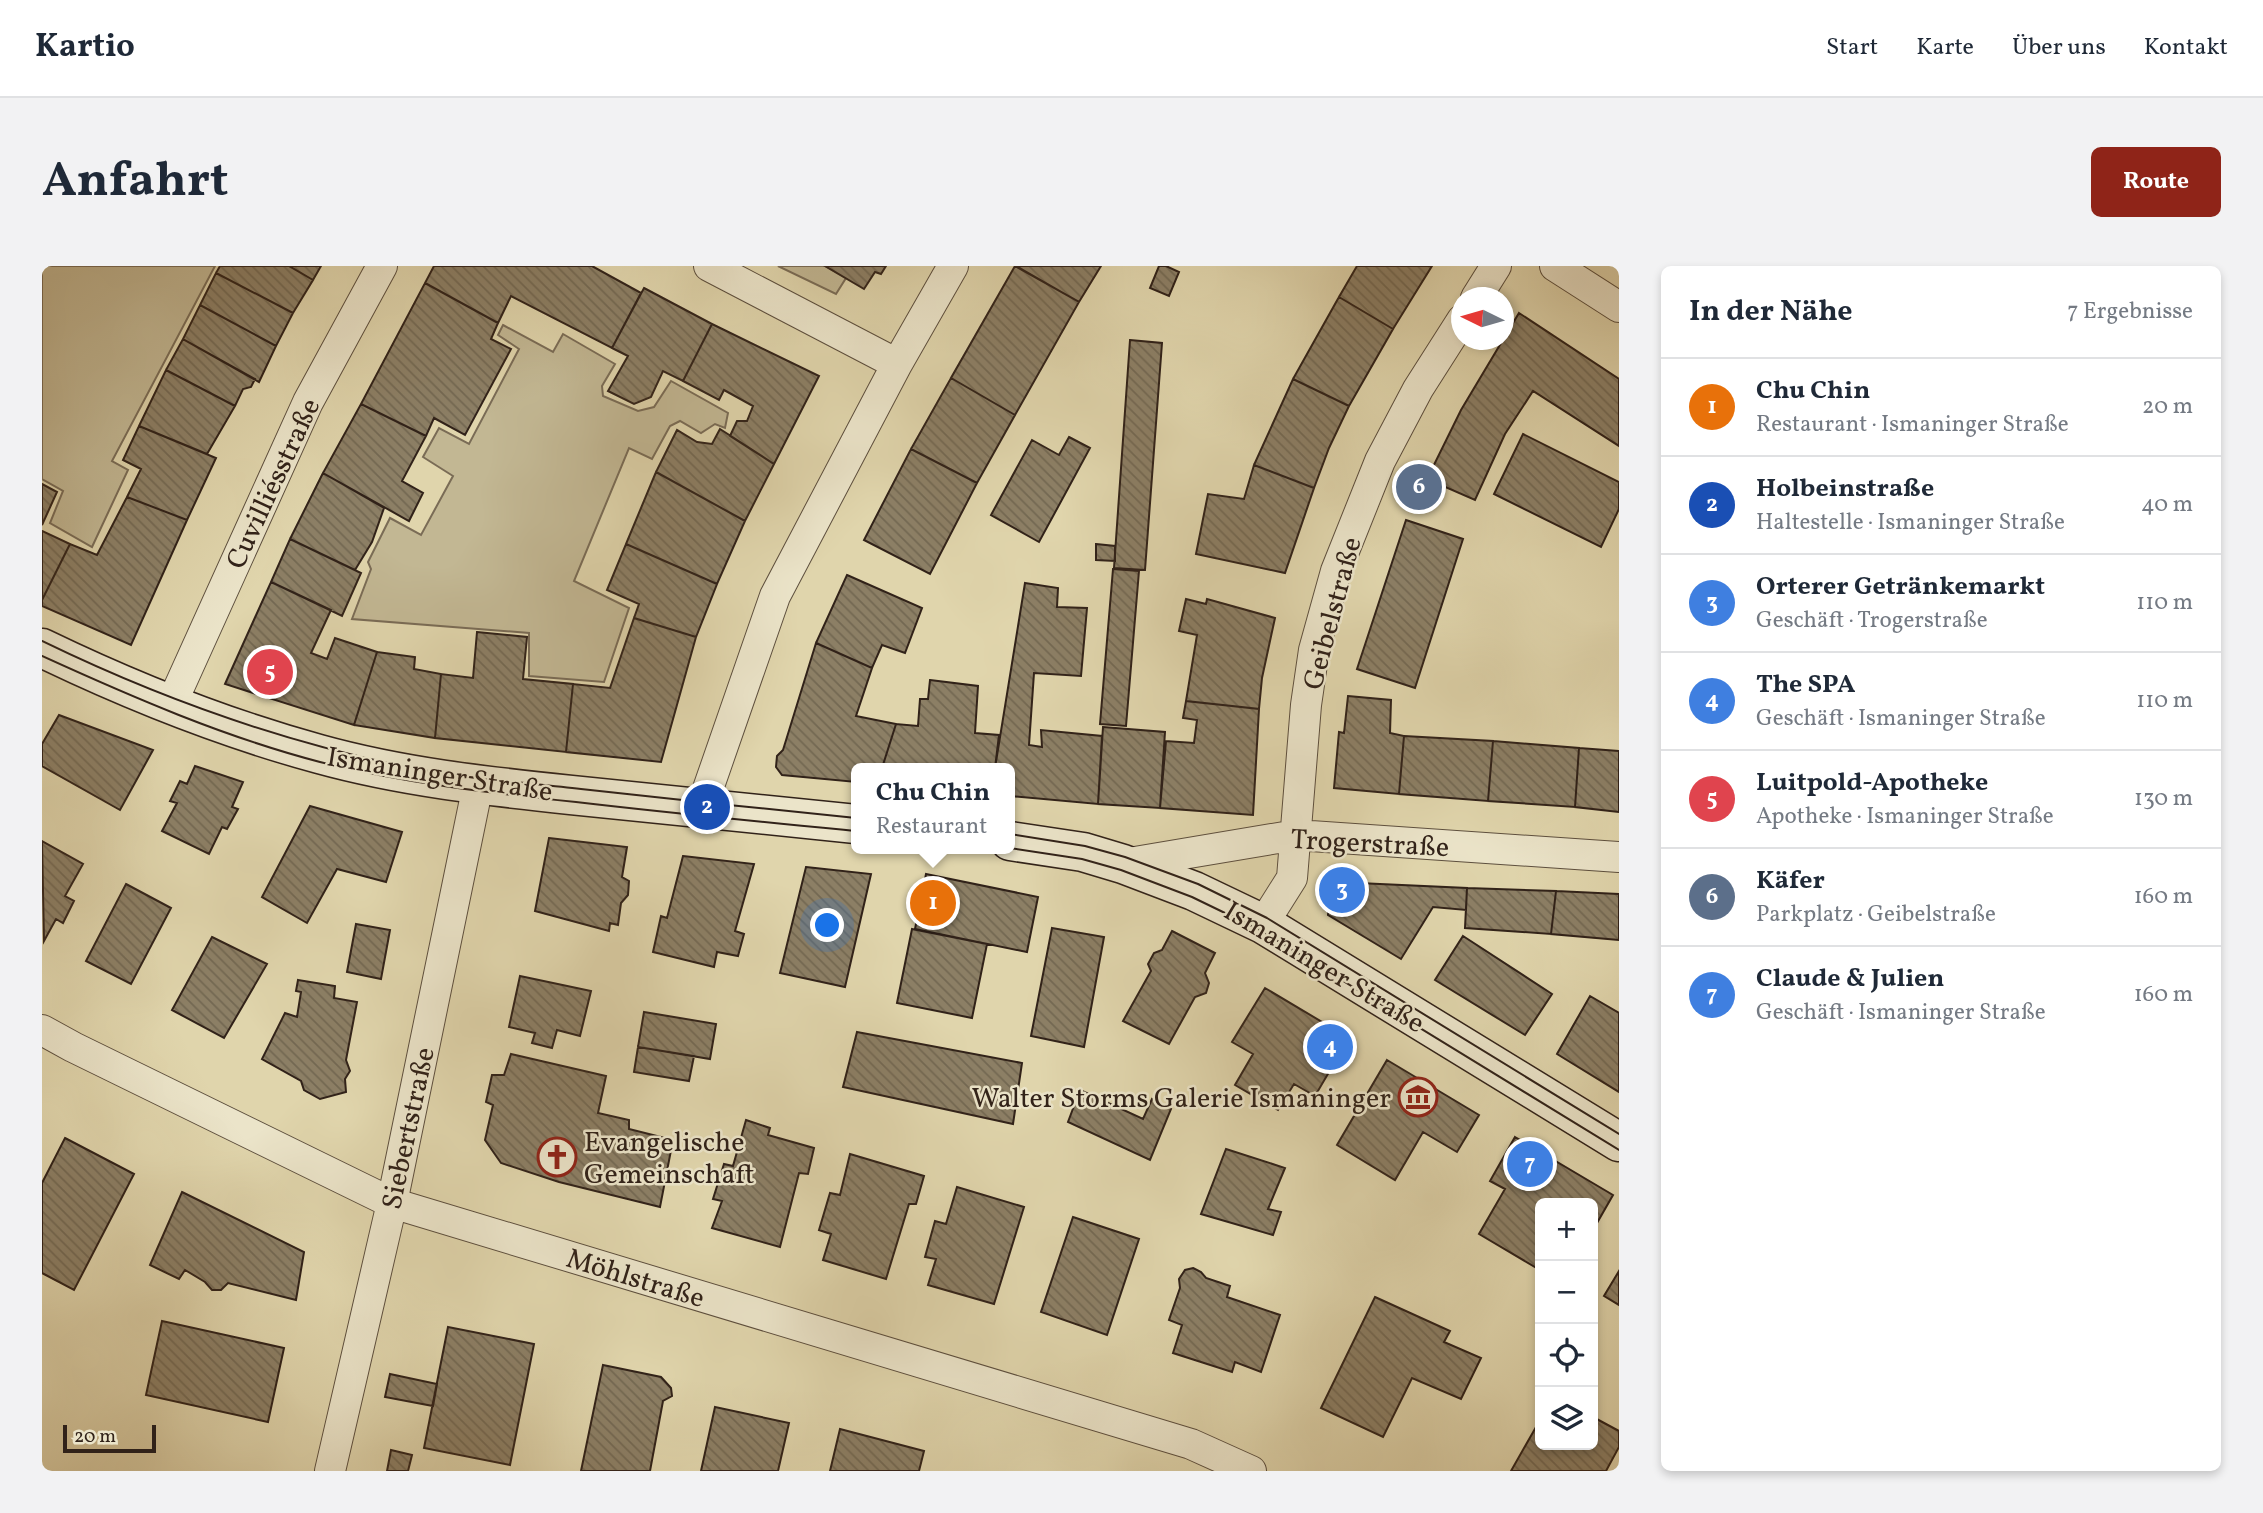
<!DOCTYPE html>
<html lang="de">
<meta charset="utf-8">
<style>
body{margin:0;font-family:Vollkorn,serif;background:#f2f2f3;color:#1f2937}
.controls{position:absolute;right:21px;bottom:21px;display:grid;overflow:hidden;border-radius:10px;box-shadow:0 4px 10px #0003}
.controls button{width:63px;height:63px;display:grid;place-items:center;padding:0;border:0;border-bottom:2px solid #e0e1e3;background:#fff;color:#1f2937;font:35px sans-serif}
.compass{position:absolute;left:1409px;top:21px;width:63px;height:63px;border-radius:50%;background:#fff;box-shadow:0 4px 10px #0003;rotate:275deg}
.scale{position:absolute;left:21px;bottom:18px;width:93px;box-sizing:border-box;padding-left:7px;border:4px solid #312219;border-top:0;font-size:19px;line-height:24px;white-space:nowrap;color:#312219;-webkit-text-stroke:5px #ebe4c9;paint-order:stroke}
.you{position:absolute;left:786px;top:660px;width:24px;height:24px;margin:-18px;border:5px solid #fff;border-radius:50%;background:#1a73e8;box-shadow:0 0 0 10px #1a73e833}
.badge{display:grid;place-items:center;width:46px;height:46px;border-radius:50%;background:#8f2418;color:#fff;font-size:23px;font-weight:700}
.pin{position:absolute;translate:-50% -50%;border:4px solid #fff;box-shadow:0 2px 7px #0006}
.popup{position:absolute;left:809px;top:497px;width:164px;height:91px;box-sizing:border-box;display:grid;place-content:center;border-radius:10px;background:#fff;filter:drop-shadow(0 2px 5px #0005);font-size:23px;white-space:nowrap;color:#747a83}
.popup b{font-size:26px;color:#1f2937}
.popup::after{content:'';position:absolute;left:50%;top:100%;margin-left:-14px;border:14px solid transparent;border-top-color:#fff}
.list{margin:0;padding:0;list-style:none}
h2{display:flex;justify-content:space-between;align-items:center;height:91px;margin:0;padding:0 28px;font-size:30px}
h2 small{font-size:23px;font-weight:400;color:#747a83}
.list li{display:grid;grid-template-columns:46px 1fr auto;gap:21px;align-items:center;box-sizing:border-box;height:98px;padding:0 28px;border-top:2px solid #e0e1e3}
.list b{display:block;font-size:26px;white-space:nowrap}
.list p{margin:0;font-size:23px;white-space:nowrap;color:#747a83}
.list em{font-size:23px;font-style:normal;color:#747a83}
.icon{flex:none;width:38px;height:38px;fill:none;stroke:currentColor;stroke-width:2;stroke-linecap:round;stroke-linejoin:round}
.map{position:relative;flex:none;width:1577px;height:1205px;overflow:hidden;border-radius:10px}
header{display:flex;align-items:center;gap:42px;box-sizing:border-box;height:98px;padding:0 35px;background:#fff;border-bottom:2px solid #e0e1e3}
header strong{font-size:33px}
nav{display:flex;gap:38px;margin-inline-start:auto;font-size:24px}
.intro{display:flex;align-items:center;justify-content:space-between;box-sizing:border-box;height:168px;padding:0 42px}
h1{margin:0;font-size:49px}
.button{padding:18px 32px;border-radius:10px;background:#8f2418;color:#fff;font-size:24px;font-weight:700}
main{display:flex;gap:42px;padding:0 42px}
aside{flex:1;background:#fff;border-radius:10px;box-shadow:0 4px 10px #0003}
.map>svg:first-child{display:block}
</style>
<header>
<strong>Kartio</strong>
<nav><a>Start</a><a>Karte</a><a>Über uns</a><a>Kontakt</a></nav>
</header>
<div class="intro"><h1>Anfahrt</h1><a class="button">Route</a></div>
<main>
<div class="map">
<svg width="1577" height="1205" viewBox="0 0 1577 1205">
<defs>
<pattern id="building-back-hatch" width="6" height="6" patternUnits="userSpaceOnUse" patternTransform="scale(1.75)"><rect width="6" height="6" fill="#8c7f65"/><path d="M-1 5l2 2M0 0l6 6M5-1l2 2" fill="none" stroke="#736852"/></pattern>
</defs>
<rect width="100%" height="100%" fill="#e0d5ac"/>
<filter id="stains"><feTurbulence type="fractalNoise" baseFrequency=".00286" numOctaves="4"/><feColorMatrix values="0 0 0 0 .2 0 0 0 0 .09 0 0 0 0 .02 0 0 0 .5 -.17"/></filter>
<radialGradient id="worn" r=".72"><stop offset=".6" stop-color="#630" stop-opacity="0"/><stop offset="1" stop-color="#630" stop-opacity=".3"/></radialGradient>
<!-- garden -->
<path fill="#c2b793" stroke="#7a6c56" stroke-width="2" d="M0,0H173L70,195L86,204L50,281L8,257L21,225L0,213Z
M736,0H783L804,12L794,28Z
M461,59L511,86L521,68L573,98L560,120L561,130L596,145L612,141L629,115L686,147L683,162L673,158L659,167L638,155L628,160L610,193L587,182L532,315L587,342L562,416L487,410V367L310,353L329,303L326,296L348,252L379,269L411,210L381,191L397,162L427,178L477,83L456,69Z"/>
<!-- building -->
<path fill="url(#building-back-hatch)" stroke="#312219" stroke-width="2" d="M178,0H247L271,14L251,47L174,7Z
M247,0H279L271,14Z
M392,0H550L599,27L570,82L469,30L456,57L383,17Z
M783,0H844L839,8L833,6L822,23Z
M973,0L1037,36L973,149L909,112Z
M974,0H1059L1037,36Z
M1117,0H1124L1137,6L1127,30L1108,22Z
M1315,0H1390L1351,63L1297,31Z
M174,7L251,47L234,80L158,39Z
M383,17L456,57L449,73L469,83L423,169L392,152L384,170L319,138Z
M602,22L670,58L641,115L621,105L609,131L592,138L566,125L586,90L570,82Z
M1297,31L1351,63L1307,140L1251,113Z
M158,39L234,80L217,116L141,73Z
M1477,47L1577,113V180L1491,125L1463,168L1433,234L1385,213L1419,144Z
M670,58L777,110L732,198L688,170L695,155H705L711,140L682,124L677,134L641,115Z
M141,73L213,113L209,121L201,123L193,140L124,104Z
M1088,74L1120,77L1103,304L1072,302Z
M124,104L193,140L165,188L97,160Z
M909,112L973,149L935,217L869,183Z
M1251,113L1307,140L1287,182L1272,222L1212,199Z
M319,138L384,170L360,215L381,227L367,255L281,207Z
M97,160L174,192L145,254L85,231L99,203L81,194Z
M678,163L732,198L703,255L614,206L635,164L655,176L670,178Z
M1481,168L1577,216V243L1559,281L1452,228Z
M1027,171L1048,182L997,276L949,249L990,174L1017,189Z
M869,183L935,217L888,308L822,274Z
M1212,199L1272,222L1243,307L1154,288L1166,228L1202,233Z
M614,206L703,255L675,318L584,278Z
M281,207L342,242L330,276L313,304L248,273Z
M0,218L15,226L0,259Z
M85,231L145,254L89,379L0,340V334L28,278L55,289Z
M1364,254L1421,273L1373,422L1315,403Z
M0,265L28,278L0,334Z
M248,273L319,307L300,350L229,316Z
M584,278L675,318L654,371L592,352L597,338L565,324Z
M1054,278L1073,280V295L1054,294Z
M1071,303L1097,305L1084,460L1058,458Z
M805,309L880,342L863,387L840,379L830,402L774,377Z
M229,316L289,344L269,387L285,393L293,372L335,386L312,459L183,418Z
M983,317L1016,322L1015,341L1045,342L1039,410L992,407L987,479L1000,481L999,464L1060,470L1056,538L968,530V502H953Z
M1144,333L1164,338L1165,333L1233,352L1220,412L1217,443L1144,435L1155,369L1137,365Z
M592,352L654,371L619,496L524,486L531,418L568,422Z
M435,366L485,371L481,413L531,418L524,486L393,472L399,408L431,412Z
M774,377L830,402L814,450L854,458L840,502H814V516L740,509L734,501L735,490L741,484Z
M335,386L373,391L372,403L399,408L393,472L312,459Z
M888,414L936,420L933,467L957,469L953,502H840L854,458L876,460L878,433H886Z
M1306,430L1349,434L1348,467L1362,470L1357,528L1292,522L1297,466L1302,467Z
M1144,435L1217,443L1211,549L1118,542L1124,475L1152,477L1155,454L1141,452Z
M17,449L111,484L78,544L0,500V478Z
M1061,461L1123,466L1118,542L1056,538Z
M1362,470L1451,475L1446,535L1357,528Z
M1451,475L1537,482L1533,541L1446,535Z
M1537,482L1577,485V546L1533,541Z
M153,500L201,516L190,541L196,543L185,563L180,561L167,588L120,565L135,537L128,535L138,515L145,518Z
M268,540L360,566L344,616L295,603L265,657L220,631Z
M507,572L585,581L580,611L587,615L586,629L579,637L576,659L568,657L567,665L493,645Z
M0,575L41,598L23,630L32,635L21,657L14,653L2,675Z
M641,590L712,598L693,665L702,668L696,690L675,686L672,701L611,686L619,650L625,652Z
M764,601L829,608L803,721L738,707Z
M884,608L996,631L985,686L873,663Z
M1294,616L1425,622L1424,644L1391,641L1359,693L1286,649L1288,625Z
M84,618L129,642L89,718L44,695Z
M1425,622L1514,625L1509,668L1423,662Z
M1514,625L1577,628V674L1509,668Z
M314,658L348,664L339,713L305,706Z
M1010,662L1062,671L1042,781L989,770Z
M870,663L945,678L930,752L855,737Z
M1130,665L1173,687L1163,707L1167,717L1164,727L1153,731L1127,778L1081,755L1109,705L1106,698L1112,687L1120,684Z
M1421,670L1510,728L1483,769L1393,714Z
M170,671L225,698L182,772L130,744Z
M478,710L549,725L538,770L515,764L510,782L490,777L493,767L467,761Z
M256,714L293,720L292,732L315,736L304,794L308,805L303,813L304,826L278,833L262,824L259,815L220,793L243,747L255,751L259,726L254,725Z
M1223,722L1307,772L1273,830L1252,818L1236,844L1193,819L1211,788L1190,776Z
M1548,730L1577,747V826L1515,788Z
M602,746L674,758L668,793L596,781Z
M815,766L980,797L971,858L801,821Z
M596,781L652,790L647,815L592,806Z
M469,788L564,810L556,847L587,854V863L631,874L618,941L517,916L459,897L443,874L451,839L444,836L450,809H462Z
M1345,794L1437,849L1415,886L1381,866L1353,914L1295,879Z
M1038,824L1101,853L1110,833L1129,843L1108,894L1026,856Z
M704,854L728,862L726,869L772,882L766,908L757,907L738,981L670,962L680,935L671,933L682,898L691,900Z
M1473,871L1571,929L1551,964V937H1498V1004L1437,968L1463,923L1448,915Z
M23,872L92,908L32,1024L0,1007V917Z
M1184,883L1243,902L1226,943L1239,946L1231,969L1159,948Z
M808,888L882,910L874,938H867L844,1013L781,994L789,968L777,964L788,927L798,929Z
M915,921L982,941L952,1038L886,1019L894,993L883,991L893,955L904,958Z
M140,926L262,986L254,1034L186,1017L179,1024H170L163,1016L143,1004L137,1013L108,999Z
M1031,951L1097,973L1065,1069L999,1046Z
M1151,1002L1159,1006L1164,1012L1188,1020L1185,1031L1238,1049L1219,1106L1193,1096L1190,1106L1131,1087L1140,1059L1127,1054L1138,1022L1137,1013L1143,1004Z
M1577,1005V1039L1562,1030Z
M1333,1031L1408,1065L1402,1076L1439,1092L1419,1133L1370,1112L1341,1171L1279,1142Z
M120,1055L242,1082L226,1156L104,1129Z
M406,1061L492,1078L468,1199L382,1182Z
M561,1099L619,1111L629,1122L630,1130L621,1135L608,1205H539Z
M348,1108L395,1118L391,1140L343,1131Z
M673,1141L747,1157L736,1205H659Z
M1551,1151L1577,1165V1181L1564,1205H1469L1494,1161L1498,1163V1179H1551Z
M798,1163L882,1185L877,1205H788Z
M349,1184L370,1189L366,1205H345Z"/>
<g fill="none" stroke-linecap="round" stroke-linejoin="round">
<defs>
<path id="street" d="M667,0L855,98
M1513,0L1577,41
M1434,32L1454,0
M129,439L266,136L340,0
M659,543L733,330L855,98L911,0
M1081,598L1254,569L1577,591
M1221,658L1250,612L1264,439L1272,384L1294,305L1338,195L1376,123L1420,54
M0,764L31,781L350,937L1149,1178L1209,1205
M288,1205L350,937L436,519"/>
<path id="secondary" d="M0,382C89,425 182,462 277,488C360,511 444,520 529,529C624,539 719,549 814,558
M968,575L1041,586L1081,598L1152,625L1221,658L1577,876"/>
</defs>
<!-- street casing -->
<use href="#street" stroke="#5d4f3e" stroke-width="32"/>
<!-- secondary casing -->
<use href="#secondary" stroke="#312219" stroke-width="41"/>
<!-- street -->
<use href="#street" stroke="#ebe4c9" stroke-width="30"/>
<!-- secondary -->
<use href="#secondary" stroke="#ebe4c9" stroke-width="38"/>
<!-- tram -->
<path stroke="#312219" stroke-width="2" d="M0,375C113,430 232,473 355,499C415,512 478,516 539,523C631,533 722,543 814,552
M0,390C90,431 182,471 278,496C362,517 448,527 534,536C627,547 721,556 814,565
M968,568L1043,580L1083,591L1156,618L1225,652L1577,868
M968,582L1040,593L1079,604L1150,631L1218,664L1577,884"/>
</g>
<!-- icons -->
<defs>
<symbol id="museum-ring" viewBox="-11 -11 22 22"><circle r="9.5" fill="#ebe4c9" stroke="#8f2418" stroke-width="1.5"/><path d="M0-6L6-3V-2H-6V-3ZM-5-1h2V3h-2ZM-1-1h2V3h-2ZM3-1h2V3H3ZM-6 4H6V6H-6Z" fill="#8f2418"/></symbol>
<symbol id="church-ring" viewBox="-11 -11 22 22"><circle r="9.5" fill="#ebe4c9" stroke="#8f2418" stroke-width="1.5"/><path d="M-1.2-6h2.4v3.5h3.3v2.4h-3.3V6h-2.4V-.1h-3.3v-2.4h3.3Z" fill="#8f2418"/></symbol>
</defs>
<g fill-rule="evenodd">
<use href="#museum-ring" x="1354" y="809" width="44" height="44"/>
<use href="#church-ring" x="493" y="869" width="44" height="44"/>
</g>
<g text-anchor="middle" stroke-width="5" stroke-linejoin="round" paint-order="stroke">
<!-- street labels -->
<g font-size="28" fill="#312219" stroke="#ebe4c9">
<text transform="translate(230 217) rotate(-65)" y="10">Cuvilliésstraße</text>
<text transform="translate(1289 347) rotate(-75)" y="10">Geibelstraße</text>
<text transform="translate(398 507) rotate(9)" y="10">Ismaninger Straße</text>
<text transform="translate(1328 576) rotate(3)" y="10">Trogerstraße</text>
<text transform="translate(1283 700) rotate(31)" y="10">Ismaninger Straße</text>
<text transform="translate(365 862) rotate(-78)" y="10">Siebertstraße</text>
<text transform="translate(594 1011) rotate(17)" y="10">Möhlstraße</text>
</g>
<!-- poi labels -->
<g font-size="28" fill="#312219" stroke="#ebe4c9" text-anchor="end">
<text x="1349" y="841">Walter Storms Galerie Ismaninger</text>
<text x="542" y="885" text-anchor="start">Evangelische<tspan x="542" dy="32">Gemeinschaft</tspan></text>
</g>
</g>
<rect width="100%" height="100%" filter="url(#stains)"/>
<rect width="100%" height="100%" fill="url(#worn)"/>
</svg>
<div class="controls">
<button>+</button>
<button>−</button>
<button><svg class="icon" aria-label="locate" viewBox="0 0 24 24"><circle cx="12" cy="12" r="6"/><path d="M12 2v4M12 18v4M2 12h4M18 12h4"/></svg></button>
<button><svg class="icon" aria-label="layers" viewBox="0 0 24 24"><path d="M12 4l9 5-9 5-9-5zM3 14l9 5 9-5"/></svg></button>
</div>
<svg class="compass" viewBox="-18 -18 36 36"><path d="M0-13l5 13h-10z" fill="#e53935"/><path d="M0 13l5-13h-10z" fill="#747a83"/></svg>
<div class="scale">20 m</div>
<div class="you"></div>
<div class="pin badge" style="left:891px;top:637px;background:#e8710a">1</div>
<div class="popup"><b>Chu Chin</b>Restaurant</div>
<div class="pin badge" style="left:665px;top:541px;background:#1a4fb4">2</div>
<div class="pin badge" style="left:1300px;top:624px;background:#3f7fe0">3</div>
<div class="pin badge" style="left:1288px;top:781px;background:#3f7fe0">4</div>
<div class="pin badge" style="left:228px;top:406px;background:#e0444e">5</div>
<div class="pin badge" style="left:1377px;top:221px;background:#5c6f8a">6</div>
<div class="pin badge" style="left:1488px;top:898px;background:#3f7fe0">7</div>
</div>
<aside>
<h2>In der Nähe<small>7 Ergebnisse</small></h2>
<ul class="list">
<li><span class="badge" style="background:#e8710a">1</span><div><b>Chu Chin</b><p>Restaurant · Ismaninger Straße</p></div><em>20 m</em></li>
<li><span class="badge" style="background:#1a4fb4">2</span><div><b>Holbeinstraße</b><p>Haltestelle · Ismaninger Straße</p></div><em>40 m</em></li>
<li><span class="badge" style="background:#3f7fe0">3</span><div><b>Orterer Getränkemarkt</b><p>Geschäft · Trogerstraße</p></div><em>110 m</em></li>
<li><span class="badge" style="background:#3f7fe0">4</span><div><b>The SPA</b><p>Geschäft · Ismaninger Straße</p></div><em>110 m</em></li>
<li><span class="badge" style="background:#e0444e">5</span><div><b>Luitpold-Apotheke</b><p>Apotheke · Ismaninger Straße</p></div><em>130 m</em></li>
<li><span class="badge" style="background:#5c6f8a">6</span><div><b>Käfer</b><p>Parkplatz · Geibelstraße</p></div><em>160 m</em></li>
<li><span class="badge" style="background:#3f7fe0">7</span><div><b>Claude &amp; Julien</b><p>Geschäft · Ismaninger Straße</p></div><em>160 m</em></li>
</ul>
</aside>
</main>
